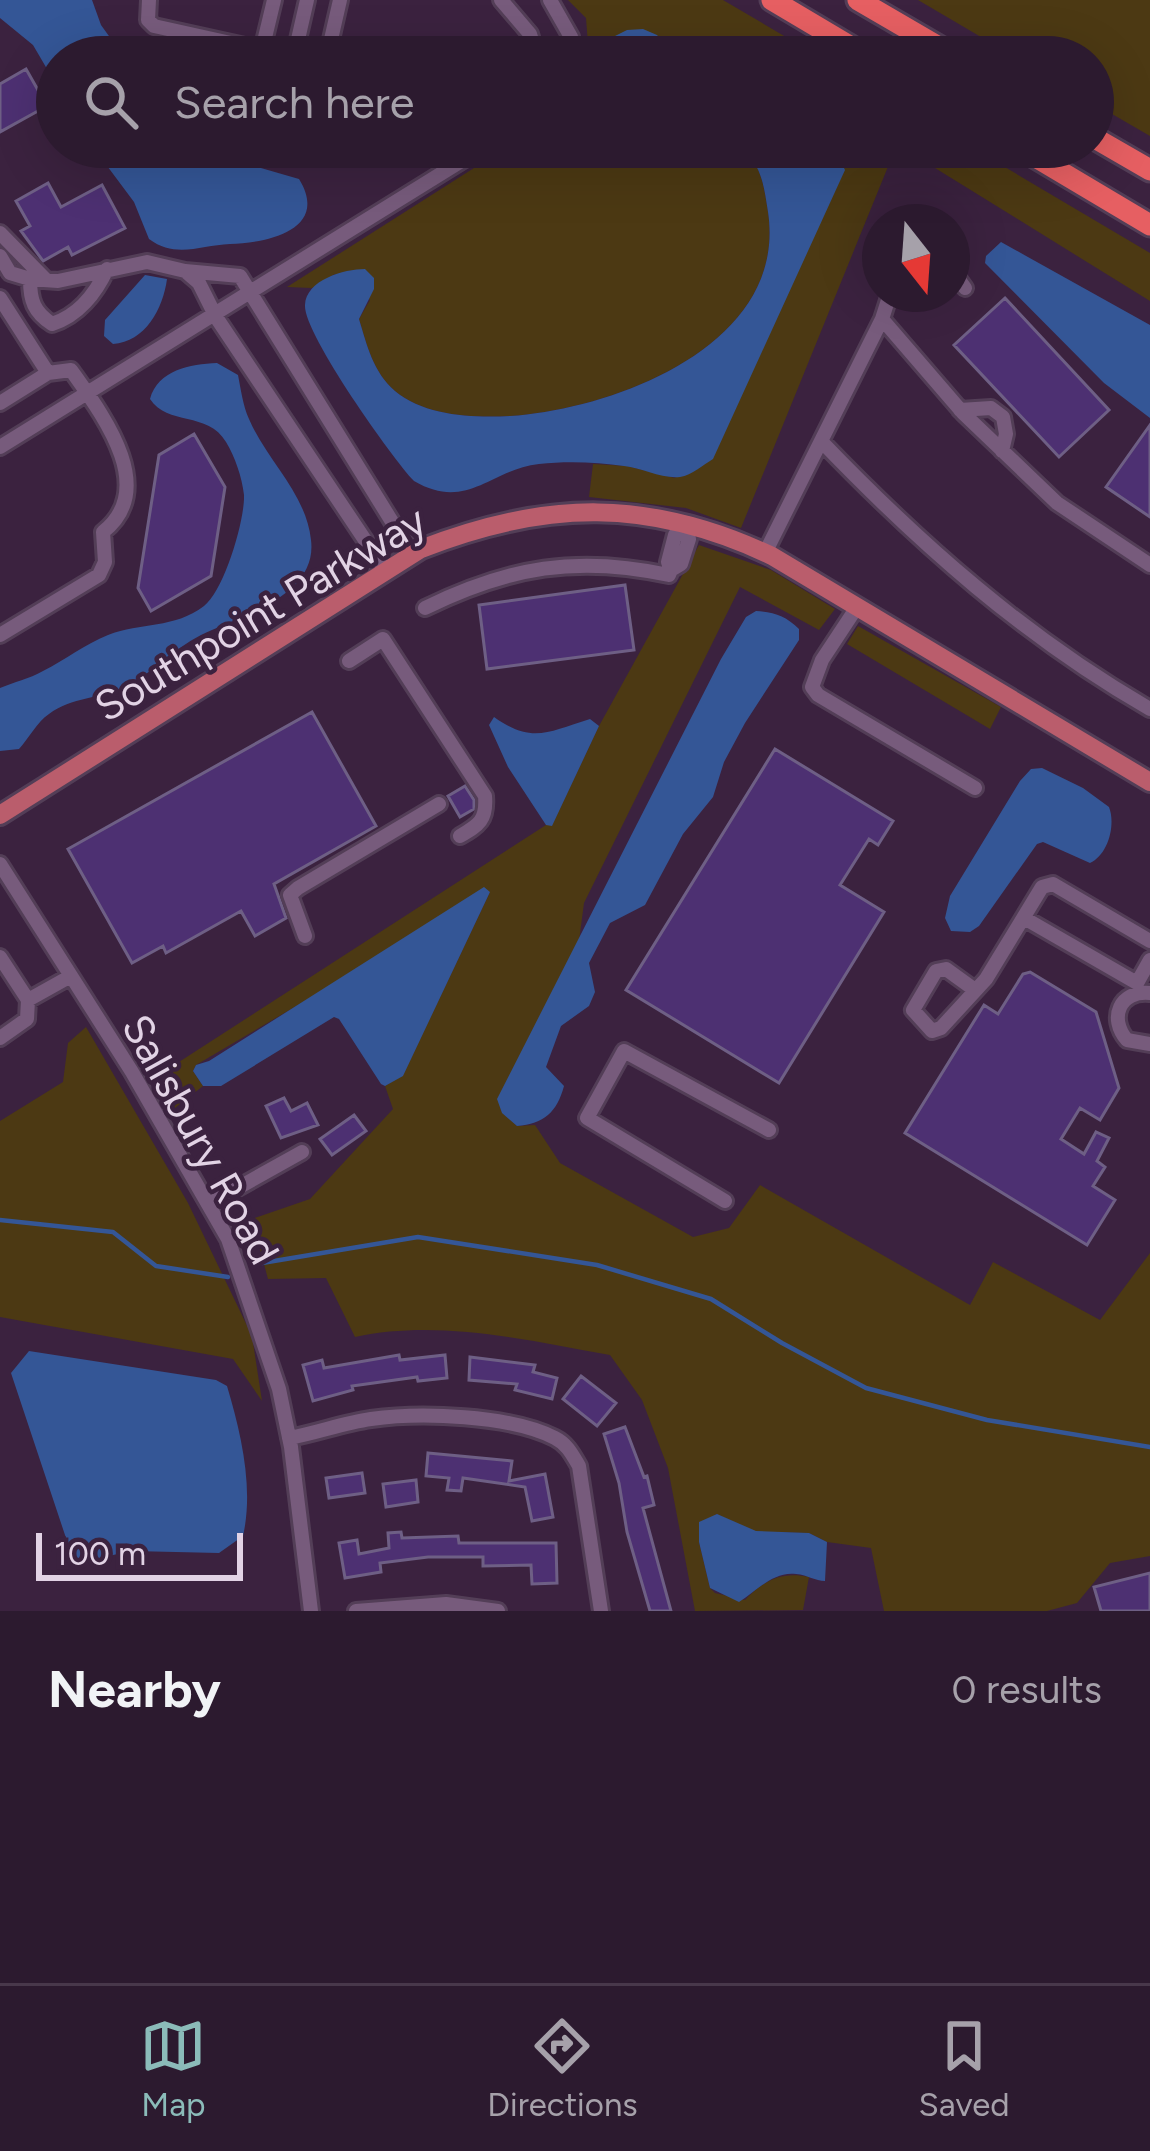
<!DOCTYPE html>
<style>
body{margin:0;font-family:Figtree,sans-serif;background:#38273b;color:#f1f3f6}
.compass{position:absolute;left:862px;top:204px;width:108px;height:108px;border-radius:50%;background:#2c1a2f;box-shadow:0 12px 48px #0002;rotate:163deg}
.scale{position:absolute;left:36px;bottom:30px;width:207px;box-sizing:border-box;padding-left:12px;border:6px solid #e2d3e5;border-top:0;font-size:33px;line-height:42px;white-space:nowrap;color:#e2d3e5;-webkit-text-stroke:9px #3b223f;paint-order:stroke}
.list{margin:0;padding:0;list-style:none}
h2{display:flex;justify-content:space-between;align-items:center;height:156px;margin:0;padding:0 48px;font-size:51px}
h2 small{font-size:39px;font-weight:400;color:#a6a1aa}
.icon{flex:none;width:66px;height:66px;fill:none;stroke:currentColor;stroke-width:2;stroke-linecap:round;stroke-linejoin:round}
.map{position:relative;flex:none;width:1150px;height:1611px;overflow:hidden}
.search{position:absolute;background:#2c1a2f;box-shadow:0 12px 48px #0002;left:36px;right:36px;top:36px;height:132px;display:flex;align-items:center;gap:30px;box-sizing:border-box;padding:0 42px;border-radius:66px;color:#a6a1aa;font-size:45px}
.sheet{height:372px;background:#2c1a2f}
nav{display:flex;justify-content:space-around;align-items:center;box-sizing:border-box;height:168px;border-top:3px solid #48384b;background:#2c1a2f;font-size:33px;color:#a6a1aa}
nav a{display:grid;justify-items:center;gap:6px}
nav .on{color:#8bbbb9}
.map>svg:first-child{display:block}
</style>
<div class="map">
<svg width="1150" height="1611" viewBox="0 0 1150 1611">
<rect width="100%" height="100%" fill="#3b223f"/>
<!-- green -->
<path fill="#4c3913" d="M568,0H723L820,57H675C660,39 652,29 627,30L606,51V57H589L586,18Z
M918,0H1150V136L1093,103V57H1015Z
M507,147H740C762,165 764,186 768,212C788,345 614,409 510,416C473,418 425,416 395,391C373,372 367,345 359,319L370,300L335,274L312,288L287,287Z
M834,147H896L741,528L686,508L589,497L593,464L627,466L675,478L840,153Z
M901,147H971L1150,253V301Z
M699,545L771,570L835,609L819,630L740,587L584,903L579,941L498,1099L502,1112L517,1126L535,1125L560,1163L693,1237L729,1228L760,1185L970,1305L993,1262L1100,1320L1150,1253V1556L1110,1563L1077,1603L1047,1611H884L871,1548L827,1542L809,1533L756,1532L716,1514L699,1542L710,1588L715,1593L745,1600C764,1580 782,1571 809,1577L803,1610L695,1611L668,1468L642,1400L610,1355C527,1340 438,1319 355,1337L326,1278L268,1279L252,1219L310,1199L393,1109L385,1086L403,1075L490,892L196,1065L193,1071L203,1086L175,1108L166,1086L165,1071L546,825H552L599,726Z
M858,626L1001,707L990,729L847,644Z
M86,1027L188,1203L252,1336L262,1401L233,1359L0,1317V1121L63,1082L68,1043Z"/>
<!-- water -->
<path fill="#345696" d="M0,0H92L101,25L124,57H57V86L33,45L0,18Z
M643,29L657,35L675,57H606L613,37L627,30Z
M93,147H207L237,161L299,179C330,229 268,243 230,244C201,245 176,259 149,239L134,202Z
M740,147H834L845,170L713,459C703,465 692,475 680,477C662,479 642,468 624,466C597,462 566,461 539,464C491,469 467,512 414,481C392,458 303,333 305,305C306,280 344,269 365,269L374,278V289L359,319C367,345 373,372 395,391C425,416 473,418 510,416C614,409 788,345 768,212C764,186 762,165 740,147Z
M1001,242L1150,325V418L1104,383L985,263L986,256Z
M145,275L167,279C163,309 145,342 113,344L104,336L105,320Z
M217,363L238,375C241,390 243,406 249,419C267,461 306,493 311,540C318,596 240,616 201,635C174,648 153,673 126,686C101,699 71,697 49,714C37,722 29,738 19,749L0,751V688C14,682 29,679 43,671C65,660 85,644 108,635C141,622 174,629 204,606C224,591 245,520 244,495C242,477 235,457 226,442C208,411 167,426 150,399C158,370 190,364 217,363Z
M756,611C774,612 786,616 799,629V640L745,723L724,762L713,797L683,834L645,905L610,923L589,963L595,992L589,1006L561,1026L546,1067L564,1086C557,1112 544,1124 517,1126L502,1113L497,1099L721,659L746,617Z
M494,717C532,744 548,732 590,719L599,726L552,826L546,825L508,767L489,725Z
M1042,768L1083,788L1109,807C1116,825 1108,855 1090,863L1043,842L1037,844L979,926L970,932L951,931L945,918L950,896L1020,781L1031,769Z
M484,887L490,892L403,1076L385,1086L381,1084L339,1019L334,1017L221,1086H203L193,1071L196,1065L209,1061Z
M29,1351L216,1380L227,1386C241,1433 254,1488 243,1536L219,1553L132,1551L80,1562L73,1559L11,1373Z
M717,1514L756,1531L809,1533L827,1542L825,1581C815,1581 808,1575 796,1574C773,1571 757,1591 739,1602L710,1588L699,1542V1522Z"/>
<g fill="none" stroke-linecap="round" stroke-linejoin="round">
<!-- stream -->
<path stroke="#345696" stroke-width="4.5" d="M0,1220L113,1232L156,1266L228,1277
M256,1264L418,1237L597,1265L711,1299L782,1343L866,1388L987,1420L1150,1447"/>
</g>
<!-- building -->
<path fill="#4d3072" stroke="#6e5f85" stroke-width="3" d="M26,69L47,106L0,132V84Z
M48,183L61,207L102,185L125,228L72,255L68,247L43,261L21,231L30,226L16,201Z
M1005,298L1109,410L1059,457L954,345Z
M1150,425V517L1106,487Z
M194,434L225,487L211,576L151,611L138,588L159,455Z
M625,585L634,650L487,669L479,605Z
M312,712L376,826L274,884L286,918L255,936L241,911L166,953L163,946L132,963L68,849Z
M775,749L893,821L878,845L869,839L840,885L884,912L779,1083L626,990Z
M465,786L474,800V809L460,817L448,796Z
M1030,972L1096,1012L1119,1088L1100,1120L1080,1108L1061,1139L1084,1154L1096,1132L1109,1138L1097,1161L1105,1167L1093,1186L1115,1200L1087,1245L905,1133L984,1005L998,1014L1023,974Z
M284,1098L291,1111L307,1103L318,1125L281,1138L266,1106Z
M354,1115L366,1131L332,1155L320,1139Z
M399,1355L400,1360L445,1355L447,1378L418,1381L417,1377L352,1386L353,1390L313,1401L303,1365L322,1360L324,1368Z
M470,1357L535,1365L533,1372L557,1378L552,1399L515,1390L517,1384L469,1380Z
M581,1376L616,1403L597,1426L563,1399Z
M625,1427L644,1477L647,1476L654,1505L643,1508L671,1611H650L627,1532L619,1483L604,1434Z
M428,1453L512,1461L509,1481L545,1474L553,1517L532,1521L525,1487L463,1478L461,1491L447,1490L449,1478L426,1476Z
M362,1473L365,1493L329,1498L326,1478Z
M416,1480L418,1502L386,1507L383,1484Z
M401,1532L402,1538L458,1536L459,1543H556L557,1583L532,1584L531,1565L483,1566V1557H428L380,1563L381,1572L345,1578L339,1543L357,1540L359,1554L389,1548L388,1533Z
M1150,1573V1611H1101L1094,1587Z"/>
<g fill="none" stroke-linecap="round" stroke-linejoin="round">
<defs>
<path id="minor" d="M149,0L148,20L154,26L294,57
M501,0L530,34L537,57
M550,0L571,37L576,57
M262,50L274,0
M294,57L307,0
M327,57L340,0
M0,233L46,280
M0,256L10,273L30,279L58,281L147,262L185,271L240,276L412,554
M952,270L965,288
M185,271L199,283L216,317L385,570
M30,279C30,301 34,312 52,324C78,316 96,293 107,269
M0,298L48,373L71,370C102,414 159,488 103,532L105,562L99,575L0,635
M882,319L890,294
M0,403L48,373
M960,410L991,408L1003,417L1006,434L1002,451
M821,441C920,544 1026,638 1150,709
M0,447L484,147
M685,532L675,535L668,562L671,570L681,564L689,539L685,532L687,523
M765,553L882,319L963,413L1057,503L1150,565
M857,607L822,660L812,687L818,695L975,788
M425,608C509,567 577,555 669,575L671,570
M349,661L383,639L485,796C487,820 479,825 460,836
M0,864L132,1072L228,1239L279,1389L291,1447L311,1611
M1024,918L1137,983L1150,960
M305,936L290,895L298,888L439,804
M0,957L28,1000L71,976
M975,990L946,969L936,971L913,1010L932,1031L941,1028L986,979L1042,887L1053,884L1150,941
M1150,993C1120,990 1108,1018 1127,1040L1150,1044
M0,1038L27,1019L28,1000
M725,1201L587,1118L624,1051L769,1130
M209,1204L302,1152
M289,1438C317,1433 343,1423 371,1419C420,1412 510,1415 555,1438C567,1444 572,1454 579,1466L601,1611
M356,1611L446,1604L498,1611"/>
<path id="major" d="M0,815L421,549C546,500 649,498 772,556L1150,782"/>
<path id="highway" d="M772,0L868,57
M858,0L956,57
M1093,137L1150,170
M1019,147L1150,225"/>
</defs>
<!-- minor casing -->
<use href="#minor" stroke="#533e57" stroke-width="20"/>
<!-- major casing -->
<use href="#major" stroke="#533e57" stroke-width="24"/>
<!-- highway casing -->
<use href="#highway" stroke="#533e57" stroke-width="27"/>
<!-- minor -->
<use href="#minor" stroke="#775b7c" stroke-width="14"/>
<!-- major -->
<use href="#major" stroke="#ba5d6c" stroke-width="18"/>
<!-- highway -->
<use href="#highway" stroke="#e65f62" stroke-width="21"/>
</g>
<g text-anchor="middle" stroke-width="9" stroke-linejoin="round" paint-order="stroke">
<!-- street labels -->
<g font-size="42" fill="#e2d3e5" stroke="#3b223f">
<text transform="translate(260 613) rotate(-31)" y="15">Southpoint Parkway</text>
<text transform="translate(201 1139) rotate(61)" y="15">Salisbury Road</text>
</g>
</g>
</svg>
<svg class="compass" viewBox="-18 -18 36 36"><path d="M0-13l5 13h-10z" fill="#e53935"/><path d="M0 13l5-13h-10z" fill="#a6a1aa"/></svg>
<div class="scale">100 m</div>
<div class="search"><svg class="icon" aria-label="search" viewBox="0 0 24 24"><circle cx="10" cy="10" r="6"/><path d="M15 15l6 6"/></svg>Search here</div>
</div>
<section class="sheet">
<h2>Nearby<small>0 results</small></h2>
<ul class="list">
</ul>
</section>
<nav>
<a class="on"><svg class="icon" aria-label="map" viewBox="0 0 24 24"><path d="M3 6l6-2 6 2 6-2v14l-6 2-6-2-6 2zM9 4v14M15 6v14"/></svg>Map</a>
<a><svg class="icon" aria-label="directions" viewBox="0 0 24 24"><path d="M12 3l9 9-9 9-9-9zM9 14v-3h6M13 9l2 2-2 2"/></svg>Directions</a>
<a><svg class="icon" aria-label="saved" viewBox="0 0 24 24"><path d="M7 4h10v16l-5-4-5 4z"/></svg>Saved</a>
</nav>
